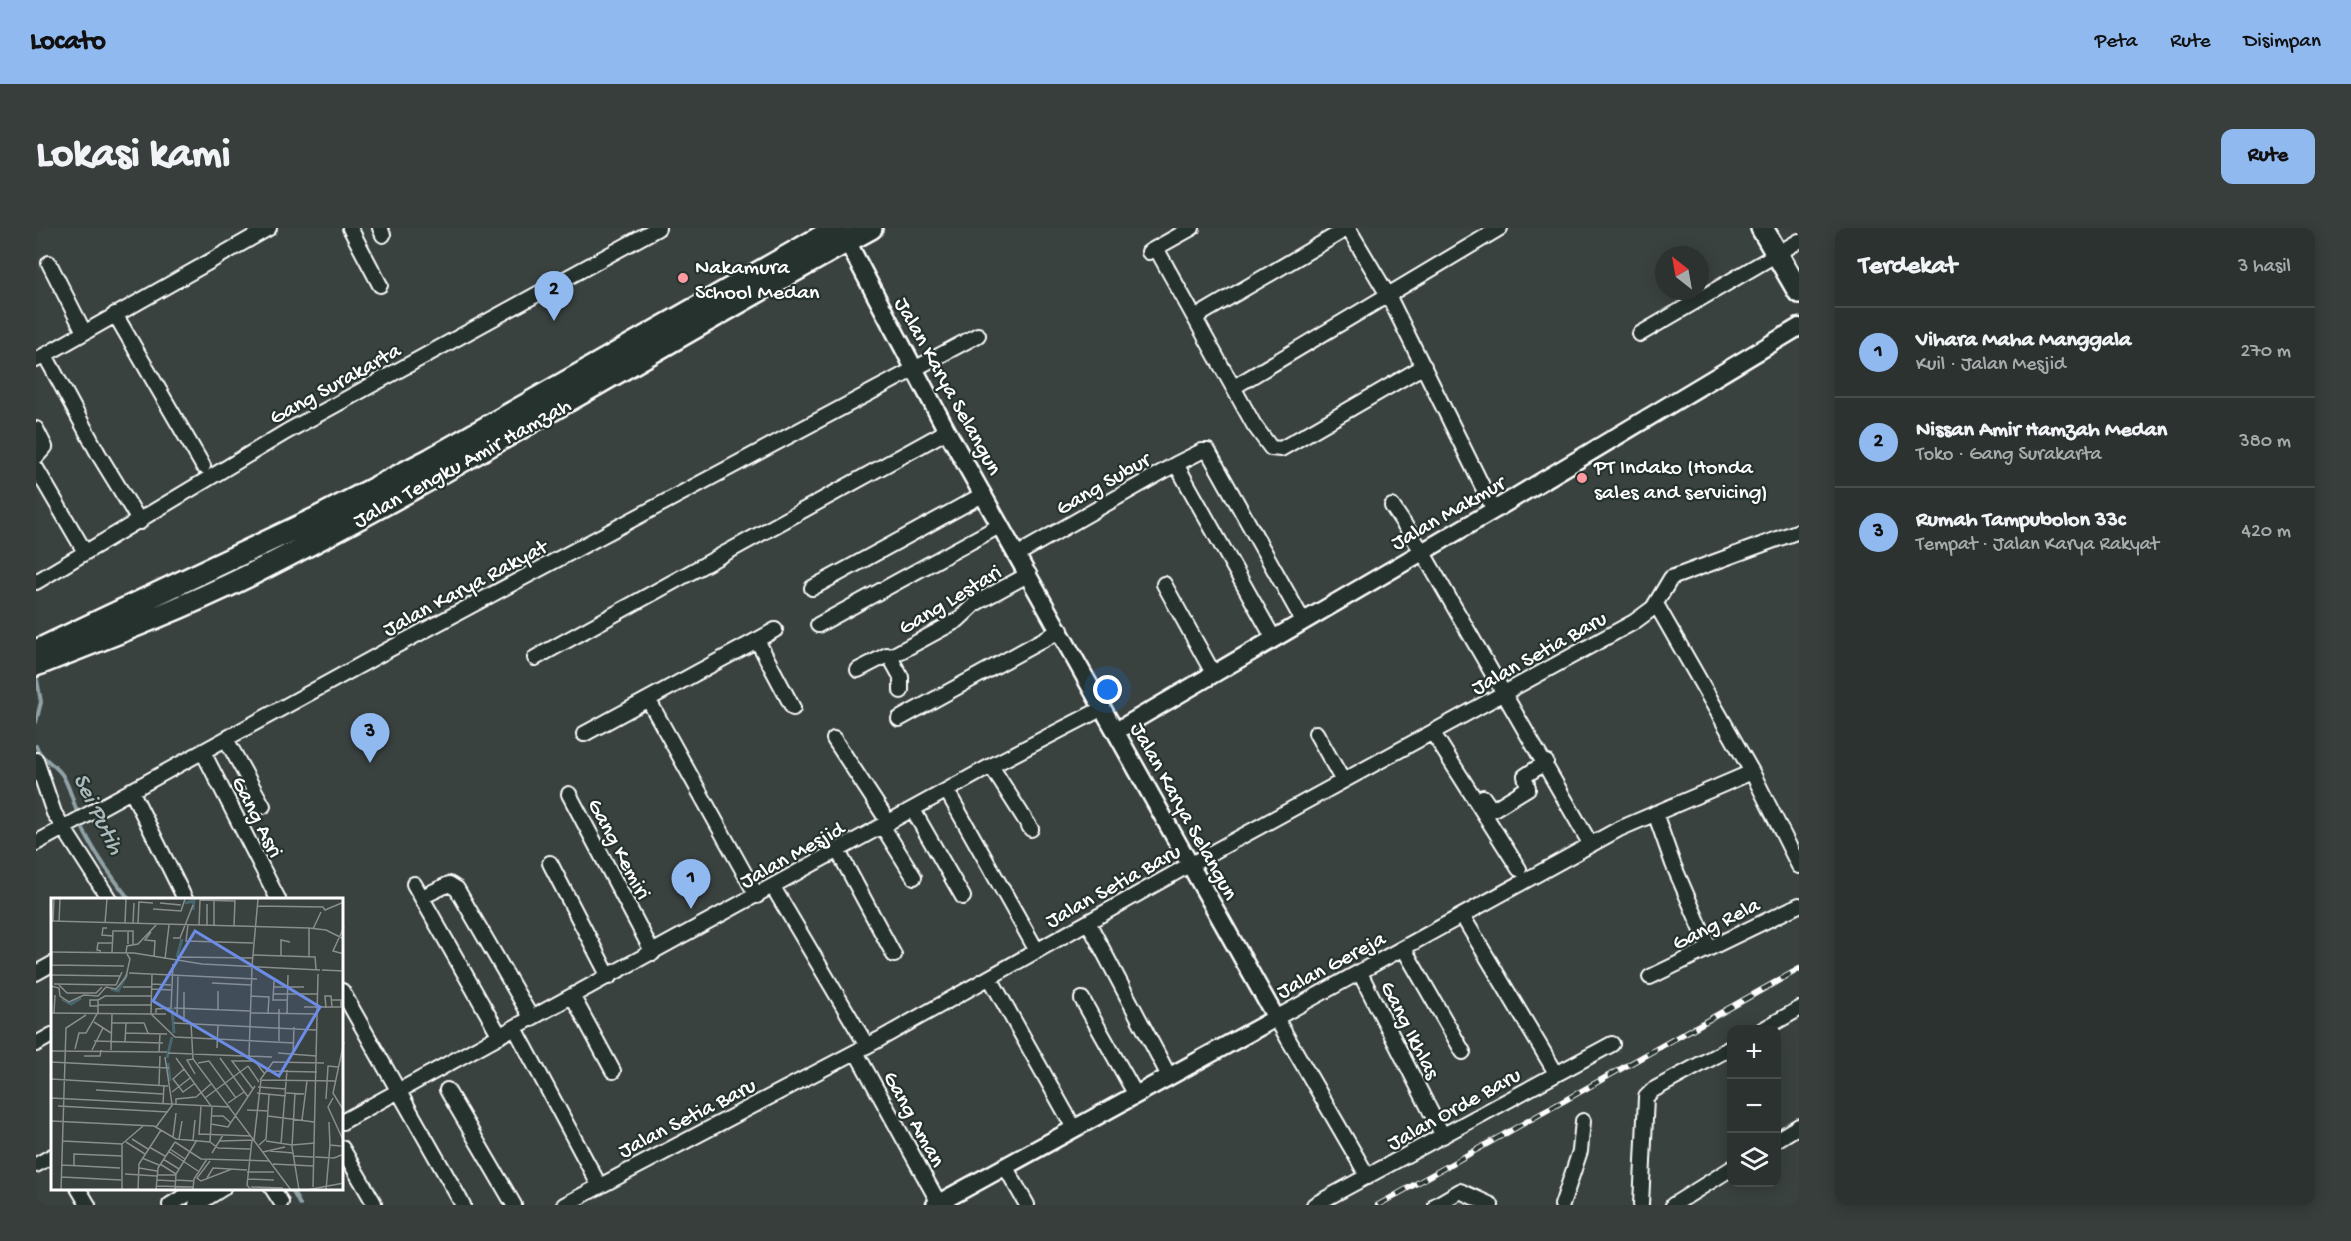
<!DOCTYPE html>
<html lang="id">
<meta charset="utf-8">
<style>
body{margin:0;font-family:"Gochi Hand",sans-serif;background:#383e3c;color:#f1f3f6}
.controls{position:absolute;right:18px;bottom:18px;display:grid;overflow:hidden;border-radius:12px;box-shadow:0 3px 15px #0003}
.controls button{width:54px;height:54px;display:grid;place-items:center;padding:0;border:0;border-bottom:2px solid #484d4c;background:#2c3230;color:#f1f3f6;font:30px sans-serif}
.compass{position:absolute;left:1619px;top:18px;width:54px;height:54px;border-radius:50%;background:#2c3230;box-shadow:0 3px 15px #0003;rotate:329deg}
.you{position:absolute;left:1072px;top:462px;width:21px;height:21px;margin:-15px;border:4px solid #fff;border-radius:50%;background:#1a73e8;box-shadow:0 0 0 9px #1a73e833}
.badge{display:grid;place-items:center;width:39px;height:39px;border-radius:50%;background:#90b9f0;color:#111;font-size:20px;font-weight:700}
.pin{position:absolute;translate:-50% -50px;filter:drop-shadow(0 2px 3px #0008)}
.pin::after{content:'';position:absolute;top:32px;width:21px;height:18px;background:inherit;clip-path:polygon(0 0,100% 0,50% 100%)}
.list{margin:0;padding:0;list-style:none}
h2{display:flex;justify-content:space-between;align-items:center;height:78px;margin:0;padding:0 24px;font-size:26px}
h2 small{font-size:20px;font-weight:400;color:#a6aaab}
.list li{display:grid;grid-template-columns:39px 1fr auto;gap:18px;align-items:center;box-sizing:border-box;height:90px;padding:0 24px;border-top:2px solid #484d4c}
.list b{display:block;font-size:22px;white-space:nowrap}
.list p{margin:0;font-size:20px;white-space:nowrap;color:#a6aaab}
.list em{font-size:20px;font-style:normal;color:#a6aaab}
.icon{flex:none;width:33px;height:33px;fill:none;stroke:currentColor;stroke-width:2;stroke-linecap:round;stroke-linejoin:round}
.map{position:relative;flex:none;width:1763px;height:977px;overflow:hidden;border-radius:12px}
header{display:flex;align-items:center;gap:36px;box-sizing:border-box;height:84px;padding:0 30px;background:#90b9f0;color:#111}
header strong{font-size:28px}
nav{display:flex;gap:33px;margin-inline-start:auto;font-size:21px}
.intro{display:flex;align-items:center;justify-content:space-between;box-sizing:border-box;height:144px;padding:0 36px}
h1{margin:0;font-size:42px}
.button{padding:15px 27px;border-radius:12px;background:#90b9f0;color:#111;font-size:21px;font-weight:700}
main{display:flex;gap:36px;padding:0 36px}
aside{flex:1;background:#2c3230;border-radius:12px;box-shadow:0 3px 15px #0003}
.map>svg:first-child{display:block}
</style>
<header>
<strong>Locato</strong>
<nav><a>Peta</a><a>Rute</a><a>Disimpan</a></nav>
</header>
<div class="intro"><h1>Lokasi kami</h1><a class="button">Rute</a></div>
<main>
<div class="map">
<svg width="1763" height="977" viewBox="0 0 1763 977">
<rect width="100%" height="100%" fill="#3a4240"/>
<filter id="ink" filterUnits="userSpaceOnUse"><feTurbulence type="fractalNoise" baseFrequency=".0167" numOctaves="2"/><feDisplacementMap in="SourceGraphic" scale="12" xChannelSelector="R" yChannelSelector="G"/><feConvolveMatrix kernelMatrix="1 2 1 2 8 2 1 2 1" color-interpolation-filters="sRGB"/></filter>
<g filter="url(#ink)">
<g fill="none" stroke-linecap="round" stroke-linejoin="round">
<!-- stream -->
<path stroke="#91a3a7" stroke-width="4" d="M0,446L5,474L0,494
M0,518C6,533 19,535 27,548C37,565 40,587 49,605C61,629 77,650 93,671
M255,960L264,977"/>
<defs>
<path id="minor" d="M314,0L344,57
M344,0L347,7
M1312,0L1353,69L1458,282
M1120,20L1218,197L1235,220L1245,221L1388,138
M1113,24L1156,0
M13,35L48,104
M79,86L167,238
M1160,89L1312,0
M1604,106L1763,13
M9,127L63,227L104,294
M0,132L233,0
M1198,159L1464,0
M0,201L9,219L0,229
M1140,236L1238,411
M0,240L49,324
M1356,278L1386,323L1555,617
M982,326L1140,236L1166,223H1172L1267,393
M0,354L250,204L622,0
M1128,356L1177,445
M776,360L948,266
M1620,376L1716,544L1763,638
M782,397L965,297
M739,402L721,412L757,480
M854,429L865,449V463
M499,430L911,203
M822,442L851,427L854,429L922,392L940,375L993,346
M612,471L721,668
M863,491L1025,402
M1280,505L1307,553
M1397,505L1483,641
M548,506L721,412
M190,511L227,578
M798,511L853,595
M167,524L242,671
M0,532L18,585L73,671
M955,538L995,601
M95,562L149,671
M911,563L1001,723
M533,566L617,725
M1447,569L1456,582L1492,560L1489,548L1510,534
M877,582L927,669
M1619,585L1637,636L1673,719
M847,599L878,649
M0,615L350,423L942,107
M802,623L858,727
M514,635L573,749
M378,656L464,808
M737,659L831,818
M386,669L413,656L421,661L496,791
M1427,689L1520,845
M1052,694L1133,848
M1368,721L1427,824
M0,745L16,736
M1324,745L1407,908
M1614,749L1763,677
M954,750L1038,900
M306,763L427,977
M537,769L577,843
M1046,771L1100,867
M479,800L563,957
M1726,802L1763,781
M0,816L16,807
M820,824L904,977
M411,862L478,977
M306,894L955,538L1067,480
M1740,912L1763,898
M306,920L338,975
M0,937L16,928
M969,938L991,977
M1332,949L1240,790L1583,601L1716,544
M42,960L52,977
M236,960L245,974
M134,977L162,960
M160,977L187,960
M528,977L844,811L1155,636L1598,394L1617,380L1635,350L1763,303
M1278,977L1576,816
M1400,977L1424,963L1455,977
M1526,977L1544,923L1547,893
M1605,977L1610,869L1617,862L1696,819
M1637,977L1696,940"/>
<path id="tertiary" d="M811,13L911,203L1240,790L899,977
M1080,503L1458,282L1763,99"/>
<path id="primary" d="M1726,0L1763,64
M0,423L279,291L395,231L801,0
M0,437C72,409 145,381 214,347C426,240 627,114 835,0"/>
</defs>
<!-- minor casing -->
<use href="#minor" stroke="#fff" stroke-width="18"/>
<!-- tertiary casing -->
<use href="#tertiary" stroke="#fff" stroke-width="21"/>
<!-- primary casing -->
<use href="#primary" stroke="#fff" stroke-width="26"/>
<!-- minor -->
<use href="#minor" stroke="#26332d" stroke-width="14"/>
<!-- tertiary -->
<use href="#tertiary" stroke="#26332d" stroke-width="16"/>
<!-- primary -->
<use href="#primary" stroke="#26332d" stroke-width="21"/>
<defs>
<path id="rail" d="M1342,977L1763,741"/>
</defs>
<!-- rail casing -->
<use href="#rail" stroke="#fff" stroke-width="6"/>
<!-- rail -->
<use href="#rail" stroke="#26332d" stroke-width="4" stroke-dasharray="11" stroke-linecap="butt"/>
</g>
</g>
<!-- markers -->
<g fill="#ff9aa2" stroke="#26332d" stroke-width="2">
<circle cx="647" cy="50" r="6"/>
<circle cx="1546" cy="250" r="6"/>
</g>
<g text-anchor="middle" stroke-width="4.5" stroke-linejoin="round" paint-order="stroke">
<!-- poi labels -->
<g font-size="22" fill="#fff" stroke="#26332d" text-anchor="start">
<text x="659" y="45">Nakamura<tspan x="659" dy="25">School Medan</tspan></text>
<text x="1558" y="245">PT Indako (Honda<tspan x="1558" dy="25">sales and servicing)</tspan></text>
</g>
<!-- street labels -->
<g font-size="22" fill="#fff" stroke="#26332d">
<text transform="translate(298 154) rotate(-29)" y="8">Gang Surakarta</text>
<text transform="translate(914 157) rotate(61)" y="8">Jalan Karya Selangun</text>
<text transform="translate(425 233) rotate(-29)" y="8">Jalan Tengku Amir Hamzah</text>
<text transform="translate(1066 254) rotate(-30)" y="8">Gang Subur</text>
<text transform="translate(1411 283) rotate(-30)" y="8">Jalan Makmur</text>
<text transform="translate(428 358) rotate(-28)" y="8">Jalan Karya Rakyat</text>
<text transform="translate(913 370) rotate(-31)" y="8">Gang Lestari</text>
<text transform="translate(1502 423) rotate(-29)" y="8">Jalan Setia Baru</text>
<text transform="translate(1150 582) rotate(61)" y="8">Jalan Karya Selangun</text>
<text transform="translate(223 588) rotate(63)" y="8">Gang Asri</text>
<text transform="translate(585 620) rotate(62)" y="8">Gang Kemiri</text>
<text transform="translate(755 625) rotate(-29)" y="8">Jalan Mesjid</text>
<text transform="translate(1076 656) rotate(-29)" y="8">Jalan Setia Baru</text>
<text transform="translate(1679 694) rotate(-26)" y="8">Gang Rela</text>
<text transform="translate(1294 735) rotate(-28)" y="8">Jalan Gereja</text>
<text transform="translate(1376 801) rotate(63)" y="8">Gang Ikhlas</text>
<text transform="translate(1417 879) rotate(-29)" y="8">Jalan Orde Baru</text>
<text transform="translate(650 888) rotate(-27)" y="8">Jalan Setia Baru</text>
<text transform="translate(880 890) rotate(61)" y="8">Gang Aman</text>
</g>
<!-- water labels -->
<g font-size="24" font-style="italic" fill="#acbabd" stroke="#26332d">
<text transform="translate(64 585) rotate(64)" y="8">Sei Putih</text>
</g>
</g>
<!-- overview -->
<g transform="translate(15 670)">
<rect width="292" height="292" fill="#3a4240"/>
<path fill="none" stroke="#47666d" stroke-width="3" d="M134,5L143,3L142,12M126,59L131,41M60,91L67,93L76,76M11,101L20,106L30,100M121,110L123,135M116,160L121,139M117,165L119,183"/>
<path fill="none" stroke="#898e8c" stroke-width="1.5" d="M163,2V28M109,5L130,7M207,8L272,9L274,12L293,4M102,11L130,13L134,1M0,23L258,30L275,32L293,41M2,23L3,1M8,24L9,1M54,25L56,1M74,25L75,1M82,25L83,5M87,26L88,4L102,5M137,27L135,43L202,45M148,27L149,2L184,3M156,27V6M183,28L184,2M293,29L282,53L293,56M56,30H52L51,37L62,38M258,30V58M262,31L270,14M100,34L94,42L104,43L103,59M122,40H129L142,7M77,46V33H82V46M50,53L46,52L47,45H61M0,54L83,55L151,66L269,72M61,54L62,33H76M75,55L76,48L87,46L106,26M202,57L264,59L265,71M230,58V42L239,44M114,61L118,27M127,63V59L201,60M1,67L73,68M201,68L207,1M271,72L293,73M78,75L206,81M0,76L1,54M101,76L100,116H115M0,77L69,78M223,83L222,102H237M161,85L200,87M3,86L65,87L71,74M101,86L120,87M8,87L16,95H45L51,89M0,88L8,90L9,98L18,104L33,97L47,98L55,89L65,91L75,79L79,61L76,56M72,89H101M223,89H253M100,91L120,92M222,96H267M200,98L218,99L217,115M47,107H100M47,108H39V102H47M253,109H290V102H281M123,110L199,113M275,110L274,98H280L281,109M167,112V93M0,115L100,116L124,139L243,145M3,115L4,97M105,115V111L120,110L122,66M199,115L266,116M47,116V102L54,98H101M236,116L237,77M126,117L127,77M43,124L60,135M133,124V94M61,125H93L97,135M123,125L265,132M140,125L142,161L240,292M75,135L116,136M43,143L112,145M228,143V111M74,144L75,125M293,144L282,195L293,213M166,150L167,127M24,151L28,135H35L46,116M41,152L52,130M60,152L61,116M0,153L116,154M108,154L109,136M117,155L221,159M227,155L265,158M242,157L243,129M33,158H49L50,152M198,158L201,69M114,159L121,206M125,160L160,208M169,160L197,199M143,161L136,162L144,176M0,164L118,170M147,165L158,163L185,200M197,168L208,184M133,171L122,181L132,194L143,186M216,173L266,174M0,181L117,188M209,182L222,164L273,165M108,187L109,158M207,189L235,191M202,191L181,163H204L213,175M45,192L112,196M121,194L139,180M206,195L235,198M235,195L253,196M244,195L241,249L248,292M0,200L179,209M154,200L197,168M282,200L277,209L293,244M275,201L277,168L287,169M177,205L193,194M112,206L113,187M125,206V201L145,199L161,185M7,208L117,214M196,212L217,213M161,218H172L180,225M217,218L263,224M251,222L256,183M0,223L103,228L125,241L159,244L167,250L199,251M278,224L279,247L290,248M160,226L177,229L204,188M105,229L122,206M148,236L200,238M148,237L150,208M122,239L125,215M81,241L97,251M128,241L131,223M142,242L144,222M12,243L71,246M169,243L203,242L210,182L285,183M215,243L241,247L264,245M75,244L94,256M124,244L150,261L219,263M159,244L161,208M230,246L236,172M208,247L215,241L218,197M98,249L114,258M119,251L134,261M117,253L147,273M219,253L242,255M212,254L234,249M161,255L172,237M242,258L262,259M264,259L283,260L293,256M91,260L108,267M112,261L128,271M159,263L146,280L150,283L181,271M109,266L125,276M222,266L262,268M11,267L69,270M23,268V256L71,258M88,270L106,273M196,274H223M74,276L106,278M106,277H125M11,279L70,282M156,280L162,270L196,272M196,281L223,282M106,282L124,283M124,282L143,283M105,288L142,289M200,289L232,290M262,289L267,76M142,291L143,281L156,261M10,292L15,130L35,117M71,292V246L92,228M87,292L88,266L110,232M105,292L107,270L124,244M124,292L125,276L146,242M200,292L196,287L201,242M255,292L293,285M275,292L279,247"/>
<path fill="#6c8ce6" fill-opacity="0.15" stroke="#6c8ce6" stroke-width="3" d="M144,33L269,109L228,178L102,103Z"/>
<rect width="292" height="292" fill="none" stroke="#fff" stroke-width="3"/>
</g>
</svg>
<div class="controls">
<button>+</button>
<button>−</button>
<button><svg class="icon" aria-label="layers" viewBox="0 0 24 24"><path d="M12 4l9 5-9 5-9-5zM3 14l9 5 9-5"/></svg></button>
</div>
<svg class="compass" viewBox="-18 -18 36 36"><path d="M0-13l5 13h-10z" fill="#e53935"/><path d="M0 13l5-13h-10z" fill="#a6aaab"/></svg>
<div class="you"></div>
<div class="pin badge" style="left:655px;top:681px">1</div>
<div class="pin badge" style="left:518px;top:93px">2</div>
<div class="pin badge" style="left:334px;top:535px">3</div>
</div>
<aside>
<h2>Terdekat<small>3 hasil</small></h2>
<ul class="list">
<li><span class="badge">1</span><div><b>Vihara Maha Manggala</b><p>Kuil · Jalan Mesjid</p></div><em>270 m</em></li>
<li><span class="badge">2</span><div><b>Nissan Amir Hamzah Medan</b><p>Toko · Gang Surakarta</p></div><em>380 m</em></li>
<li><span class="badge">3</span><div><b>Rumah Tampubolon 33c</b><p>Tempat · Jalan Karya Rakyat</p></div><em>420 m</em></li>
</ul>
</aside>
</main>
